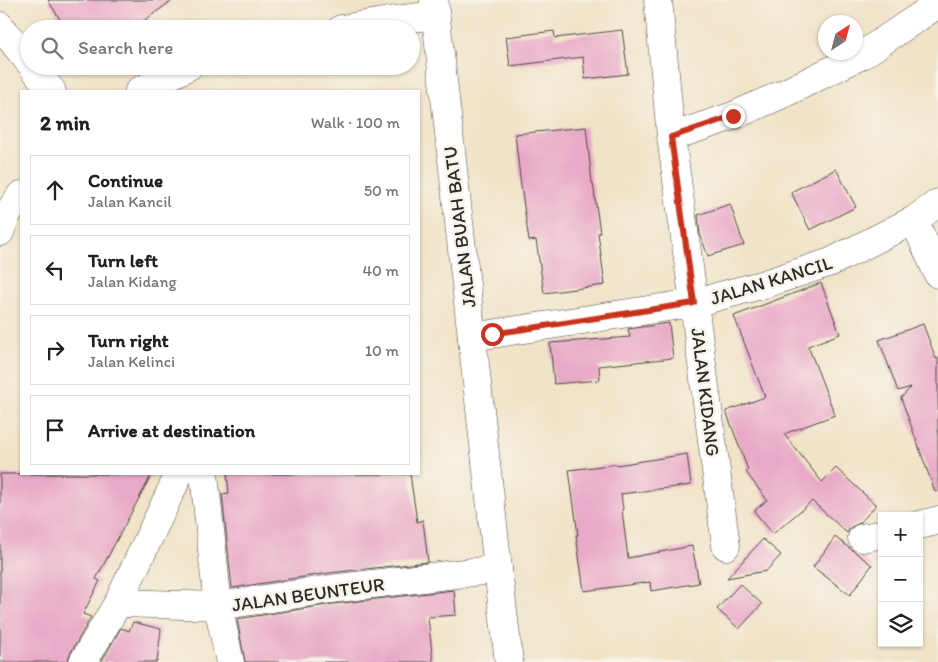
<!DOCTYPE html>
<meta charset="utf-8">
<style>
body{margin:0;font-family:Itim,sans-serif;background:#f6f6f6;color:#202124}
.controls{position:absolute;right:15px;bottom:15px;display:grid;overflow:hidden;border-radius:0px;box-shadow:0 1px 4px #0004}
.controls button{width:45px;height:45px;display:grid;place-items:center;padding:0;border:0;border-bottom:1px solid #e0e0e0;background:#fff;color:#202124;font:25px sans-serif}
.compass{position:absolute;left:818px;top:15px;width:45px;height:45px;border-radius:50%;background:#fff;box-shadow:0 1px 4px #0004;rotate:36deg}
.stop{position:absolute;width:15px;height:15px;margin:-11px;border:4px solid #c8321e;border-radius:50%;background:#fff}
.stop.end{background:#c8321e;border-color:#fff;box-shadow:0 1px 5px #0008}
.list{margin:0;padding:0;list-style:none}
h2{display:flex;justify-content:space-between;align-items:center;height:65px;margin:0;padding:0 20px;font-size:21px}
h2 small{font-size:16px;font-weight:400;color:#757577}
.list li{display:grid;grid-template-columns:32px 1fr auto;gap:15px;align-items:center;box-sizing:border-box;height:70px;margin:0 10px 10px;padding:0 10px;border:1px solid #e0e0e0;border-radius:0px}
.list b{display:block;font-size:19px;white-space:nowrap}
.list p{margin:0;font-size:16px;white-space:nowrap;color:#757577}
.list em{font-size:16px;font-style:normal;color:#757577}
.icon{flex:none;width:28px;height:28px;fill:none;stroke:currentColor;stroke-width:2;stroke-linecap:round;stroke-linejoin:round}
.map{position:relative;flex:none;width:938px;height:662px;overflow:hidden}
.search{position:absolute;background:#fff;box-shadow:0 1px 4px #0004;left:20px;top:20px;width:400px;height:55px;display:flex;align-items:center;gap:12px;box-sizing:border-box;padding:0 18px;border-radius:28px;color:#757577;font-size:19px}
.panel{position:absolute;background:#fff;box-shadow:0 1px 4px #0004;left:20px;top:90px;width:400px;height:385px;border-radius:0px}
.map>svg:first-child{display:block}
</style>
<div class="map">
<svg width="938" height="662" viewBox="0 0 938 662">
<rect width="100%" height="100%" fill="#f7f3e8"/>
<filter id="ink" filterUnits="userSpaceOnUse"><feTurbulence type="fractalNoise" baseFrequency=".02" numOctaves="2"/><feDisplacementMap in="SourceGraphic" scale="10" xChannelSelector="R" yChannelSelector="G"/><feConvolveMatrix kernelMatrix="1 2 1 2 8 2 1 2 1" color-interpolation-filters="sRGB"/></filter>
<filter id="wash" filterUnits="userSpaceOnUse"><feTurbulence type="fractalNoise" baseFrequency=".0096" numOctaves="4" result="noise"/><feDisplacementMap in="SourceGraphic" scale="20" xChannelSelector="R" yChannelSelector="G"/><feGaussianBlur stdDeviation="1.12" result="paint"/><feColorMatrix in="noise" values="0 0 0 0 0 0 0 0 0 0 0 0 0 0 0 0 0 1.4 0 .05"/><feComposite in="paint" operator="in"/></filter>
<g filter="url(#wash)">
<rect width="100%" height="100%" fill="#f1e3c8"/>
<g id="blocks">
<!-- building -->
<path fill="#e9aac7" d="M48,0H173L132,29H66Z
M622,30L628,74L585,79L583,57L510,66L506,37L554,31L555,38Z
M586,127L592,183H593L600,233H598L605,285L544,293L536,240L529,241L521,186L515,134Z
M836,169L856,207L810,230L791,192Z
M730,204L744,245L708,256L700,234L698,215Z
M821,283L840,334L808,346L835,415L784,434L822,482L836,468L876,505L860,523L851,527L847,533L812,501L773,534L754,511L767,500L746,472L748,470L726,411L765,397L734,316Z
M669,323L673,358L599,366L600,380L554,384L550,343L630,337L628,329Z
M923,324L936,359L938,358V491L935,492L901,398L911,387L898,391L879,340Z
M687,454L691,485L621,494L623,509L622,510L628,558L692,546L699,583L651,591L650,582L584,591L576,535H578L569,470L617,464V465Z
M0,474H152L96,579L100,581L83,614L91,617L70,654L67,662H0Z
M227,474H410L417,522L423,520L428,562L329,573L232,588L222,494L229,493Z
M835,537L872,565L850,595L813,567Z
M763,539L781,555L766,571L727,578Z
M740,584L762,604L739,629L717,609Z
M454,590L456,615L428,617L433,662H245L237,619L333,604Z
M133,622L161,629L157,662H101L121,628L129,631Z"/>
</g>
</g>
<g filter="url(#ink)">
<use href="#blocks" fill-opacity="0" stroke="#494743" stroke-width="1"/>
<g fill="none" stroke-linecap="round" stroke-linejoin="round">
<defs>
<path id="street" d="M658,0L671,137L694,303L726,546
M671,137L733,116L785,93L862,55L938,4
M914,220L938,274
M472,337L694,303L761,285L831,262L914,220L938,203
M204,474L218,606L230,662
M919,525L932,522L938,520
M862,538L882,534
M118,603L218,606L331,589L498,569
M83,662L118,603L179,474"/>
<path id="secondary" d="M0,26L29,62
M341,29L389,21L435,15
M32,66L52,91
M139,91L189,66
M0,232L6,216L21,195"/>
<path id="primary" d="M434,0L498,569L509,662"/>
</defs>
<!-- street casing -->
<use href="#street" stroke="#494743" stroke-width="29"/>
<!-- secondary casing -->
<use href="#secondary" stroke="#494743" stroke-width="29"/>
<!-- primary casing -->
<use href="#primary" stroke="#494743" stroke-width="29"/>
<!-- street -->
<use href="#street" stroke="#fff" stroke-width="28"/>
<!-- secondary -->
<use href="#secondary" stroke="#fff" stroke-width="28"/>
<!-- primary -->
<use href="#primary" stroke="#fff" stroke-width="28"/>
</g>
</g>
<g fill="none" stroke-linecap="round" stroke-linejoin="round" filter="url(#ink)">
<!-- route -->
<path stroke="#c8321e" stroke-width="6" d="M492,334L694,303L671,137L733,116"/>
</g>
<g text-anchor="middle" stroke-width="5" stroke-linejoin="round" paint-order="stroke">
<!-- street labels -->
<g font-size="19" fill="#2b2b2b" stroke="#f7f3e8">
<text transform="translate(459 227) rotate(-97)" y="7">JALAN BUAH BATU</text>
<text transform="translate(771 280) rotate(-17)" y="7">JALAN KANCIL</text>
<text transform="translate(706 392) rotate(83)" y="7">JALAN KIDANG</text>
<text transform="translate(308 594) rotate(-8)" y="7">JALAN BEUNTEUR</text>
</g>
</g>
</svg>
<div class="controls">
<button>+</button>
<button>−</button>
<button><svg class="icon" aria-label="layers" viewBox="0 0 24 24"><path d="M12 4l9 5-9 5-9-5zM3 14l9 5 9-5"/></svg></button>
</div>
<svg class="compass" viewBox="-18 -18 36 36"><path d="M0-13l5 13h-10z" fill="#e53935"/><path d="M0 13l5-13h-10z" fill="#757577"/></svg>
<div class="stop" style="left:492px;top:334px"></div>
<div class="stop end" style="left:733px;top:116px"></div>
<div class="search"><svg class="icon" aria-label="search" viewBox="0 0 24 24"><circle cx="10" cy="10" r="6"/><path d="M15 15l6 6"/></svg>Search here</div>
<section class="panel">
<h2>2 min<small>Walk · 100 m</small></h2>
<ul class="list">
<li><svg class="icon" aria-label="ahead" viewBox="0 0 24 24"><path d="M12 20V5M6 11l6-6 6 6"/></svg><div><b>Continue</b><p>Jalan Kancil</p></div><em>50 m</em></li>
<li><svg class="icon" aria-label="left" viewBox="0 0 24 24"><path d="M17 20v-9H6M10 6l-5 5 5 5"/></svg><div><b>Turn left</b><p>Jalan Kidang</p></div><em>40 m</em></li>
<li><svg class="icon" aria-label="right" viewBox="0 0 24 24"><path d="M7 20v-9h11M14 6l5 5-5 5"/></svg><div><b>Turn right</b><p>Jalan Kelinci</p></div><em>10 m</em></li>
<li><svg class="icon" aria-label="arrive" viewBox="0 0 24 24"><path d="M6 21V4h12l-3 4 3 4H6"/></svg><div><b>Arrive at destination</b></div></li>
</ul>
</section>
</div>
